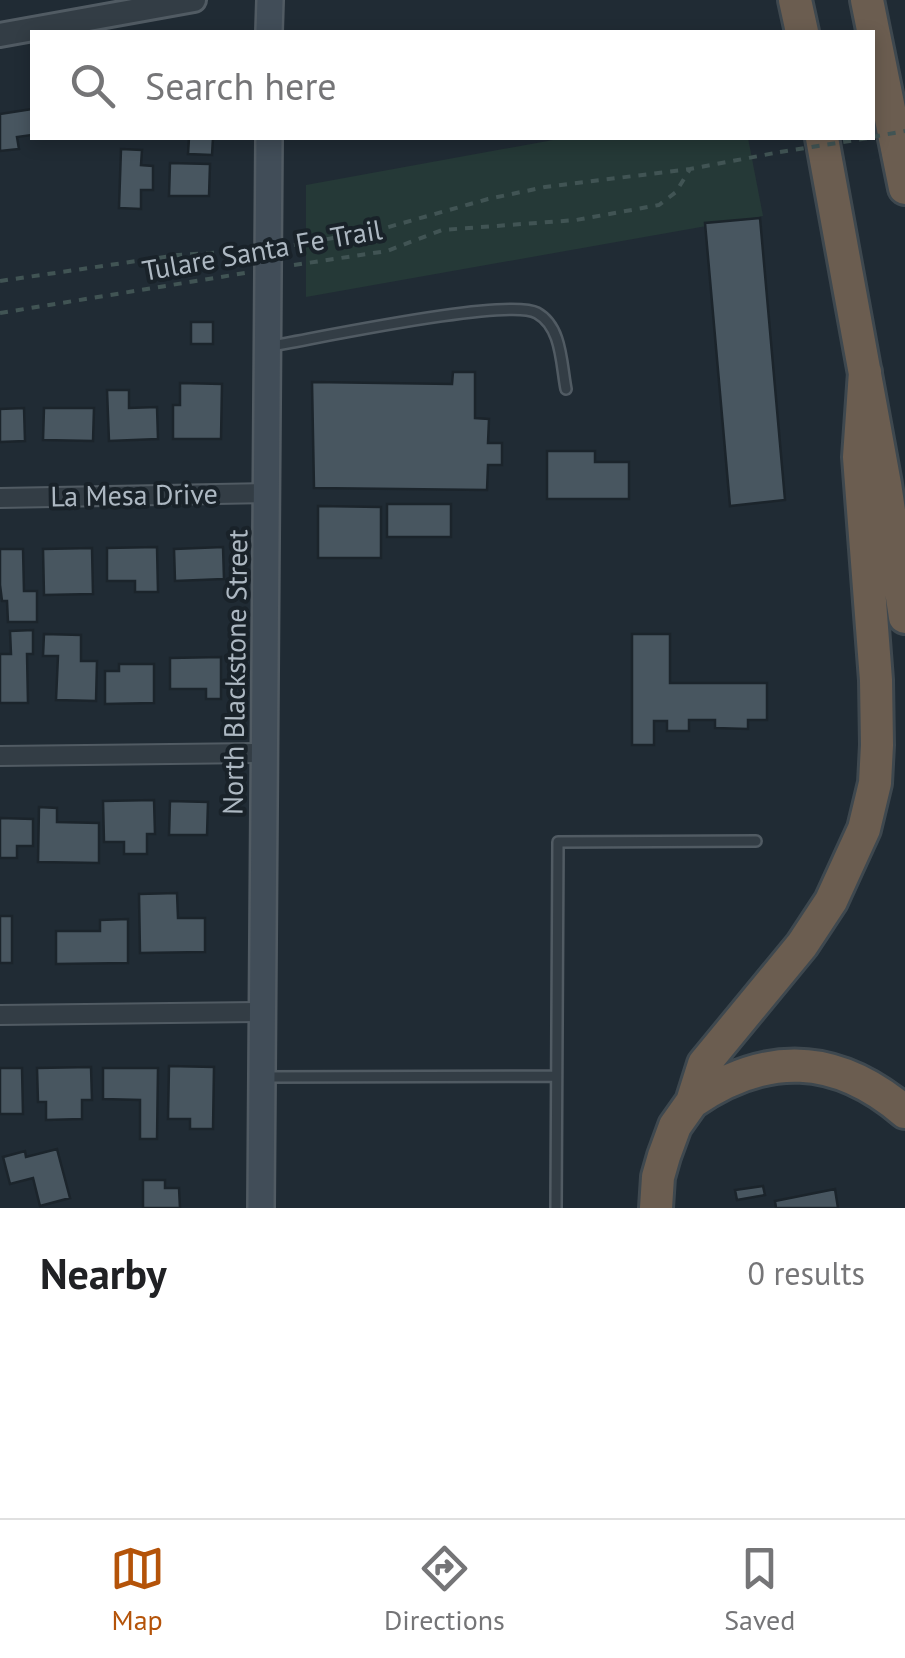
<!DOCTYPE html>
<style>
body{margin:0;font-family:"PT Sans",sans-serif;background:#f2f2f2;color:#202124}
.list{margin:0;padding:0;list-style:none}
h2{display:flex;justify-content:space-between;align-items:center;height:130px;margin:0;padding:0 40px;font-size:42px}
h2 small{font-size:32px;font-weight:400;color:#757577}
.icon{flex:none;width:55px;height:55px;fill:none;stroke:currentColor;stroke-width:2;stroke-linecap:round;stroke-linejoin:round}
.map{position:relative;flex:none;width:905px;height:1208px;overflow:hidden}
.search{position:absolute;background:#fff;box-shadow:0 5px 15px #0003;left:30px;right:30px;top:30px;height:110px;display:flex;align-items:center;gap:25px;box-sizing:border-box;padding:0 35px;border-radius:0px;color:#757577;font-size:38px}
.sheet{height:310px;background:#fff}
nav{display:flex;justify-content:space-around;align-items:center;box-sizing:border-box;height:140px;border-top:2px solid #e0e0e0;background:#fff;font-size:28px;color:#757577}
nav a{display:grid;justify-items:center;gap:5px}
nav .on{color:#b45309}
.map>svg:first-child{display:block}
</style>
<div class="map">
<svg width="905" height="1208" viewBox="0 0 905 1208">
<rect width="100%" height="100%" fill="#202b34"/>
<!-- green -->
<path fill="#253937" d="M564,138H748L763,216L306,297V185Z"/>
<!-- building -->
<path fill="#485660" stroke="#1b242b" stroke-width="2.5" d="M32,109V135L17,137L19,149L0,151V114Z
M189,138H213L212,155L188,154Z
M121,149L142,150L141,165L153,166V190H141V209L119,208Z
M170,163L210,164L209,196H169Z
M760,218L785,500L730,506L705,223Z
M191,322H213V344H191Z
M453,372H475V418L489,419L488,443H502V465H488L487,490L314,488L312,382L452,384Z
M180,383L222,384L221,439H173V405H180Z
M107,390H129V408L157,407L158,439L109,441Z
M24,408L25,441L0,442V409Z
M44,408H94L93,441L43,440Z
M547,451H595V462H629V499H547Z
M387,504H451V537H387Z
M318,506L381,507V558H318Z
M157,547L158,592H135V581H107V548Z
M223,547L224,579L175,581L174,549Z
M92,548L93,594L44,595L43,549Z
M0,549H23L24,591H37V622H8L7,601H2L0,585Z
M33,630V654H27L28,703H0V654H11L10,631Z
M44,634L81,635V661H97L96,701L56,700L58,656H43Z
M632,634H670V683H767V720H748V729L715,728V720H689V731H667V721H654V745H632Z
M221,657V699H206V689H170V658Z
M119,664H154V703L105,704V671H119Z
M154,800L155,834H147V854H124V842H104L103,801Z
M170,801L208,802L207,835H169Z
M39,807L57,808V822L99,823V863L38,862Z
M0,818L33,819V846H17V858H0Z
M177,893L178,918H205V952L140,953L139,894Z
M0,916H12V963H0Z
M128,919V963L56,964V931H100V920Z
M169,1066L214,1067L213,1129H190V1119H168Z
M91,1067L92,1100H82V1119L46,1120V1102H38L37,1068Z
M0,1068H22L23,1114H0Z
M103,1068H158L157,1139H140V1100L103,1099Z
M57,1149L70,1198L40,1206L33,1178L10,1184L3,1157L25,1151L26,1157Z
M143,1180H165V1188H179L180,1208H143Z
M763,1186L765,1195L737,1200L735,1190Z
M835,1189L838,1208H776L775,1201Z"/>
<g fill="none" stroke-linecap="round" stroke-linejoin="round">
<defs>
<path id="service" d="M271,346C314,339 508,297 537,313C562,327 561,363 566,389
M265,1077L555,1076
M556,1208L558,842L756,841"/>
<path id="minor" d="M0,498L267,493
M0,756L264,753
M0,1015L262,1012"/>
<path id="tertiary" d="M0,35L194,0"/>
<path id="secondary" d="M269,32L270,0
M261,1208L269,138"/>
<path id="motorway" d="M795,0L802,32
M867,0L905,188
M822,138L885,484L905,617
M692,1102C766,1051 836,1053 905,1112
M656,1208L658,1177L664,1156L675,1126L692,1102L704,1064L802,945L831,901L864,829L875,783L877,745L876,680L859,457L865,372"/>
</defs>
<!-- service casing -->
<use href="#service" stroke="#515b63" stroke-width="14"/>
<!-- minor casing -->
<use href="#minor" stroke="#515b63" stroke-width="22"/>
<!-- tertiary casing -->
<use href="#tertiary" stroke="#515b63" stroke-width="28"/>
<!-- secondary casing -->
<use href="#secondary" stroke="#515b63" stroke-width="30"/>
<!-- motorway casing -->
<use href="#motorway" stroke="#3e484f" stroke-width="38"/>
<!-- path -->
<path stroke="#415454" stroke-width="4" stroke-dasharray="8 8" stroke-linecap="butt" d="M294,245L378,230L488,199L545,187L690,169L780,152
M294,265L387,251L442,230L576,220L659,205L676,192L690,169
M0,281L178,255L245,251
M0,313L245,273"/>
<!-- service -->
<use href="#service" stroke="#333d45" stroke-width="9"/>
<!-- minor -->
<use href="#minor" stroke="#333d45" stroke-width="18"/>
<!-- tertiary -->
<use href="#tertiary" stroke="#333d45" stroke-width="22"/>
<!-- secondary -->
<use href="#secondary" stroke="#414d58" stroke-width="25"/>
<!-- motorway -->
<use href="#motorway" stroke="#6b5d50" stroke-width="32"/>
<!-- path-bridge -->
<path stroke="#415454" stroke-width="4" stroke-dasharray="8 8" stroke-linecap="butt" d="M872,137L905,131
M780,152L868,138"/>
</g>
<g text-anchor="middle" stroke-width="8" stroke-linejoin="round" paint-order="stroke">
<!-- street labels -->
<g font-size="28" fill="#adb8c2" stroke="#192229">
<text transform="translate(262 250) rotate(-10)" y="10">Tulare Santa Fe Trail</text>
<text transform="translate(134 495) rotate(-1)" y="10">La Mesa Drive</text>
<text transform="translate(235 672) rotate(-89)" y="10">North Blackstone Street</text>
</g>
</g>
</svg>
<div class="search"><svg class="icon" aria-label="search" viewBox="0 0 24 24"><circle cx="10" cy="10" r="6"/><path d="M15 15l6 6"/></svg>Search here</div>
</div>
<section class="sheet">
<h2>Nearby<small>0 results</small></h2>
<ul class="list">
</ul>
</section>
<nav>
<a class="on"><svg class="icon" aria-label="map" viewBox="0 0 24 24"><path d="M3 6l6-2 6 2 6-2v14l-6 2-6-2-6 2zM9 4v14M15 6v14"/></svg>Map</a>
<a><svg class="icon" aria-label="directions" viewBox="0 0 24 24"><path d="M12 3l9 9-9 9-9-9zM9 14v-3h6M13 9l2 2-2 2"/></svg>Directions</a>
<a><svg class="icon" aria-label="saved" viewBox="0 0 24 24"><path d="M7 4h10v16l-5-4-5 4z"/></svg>Saved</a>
</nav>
